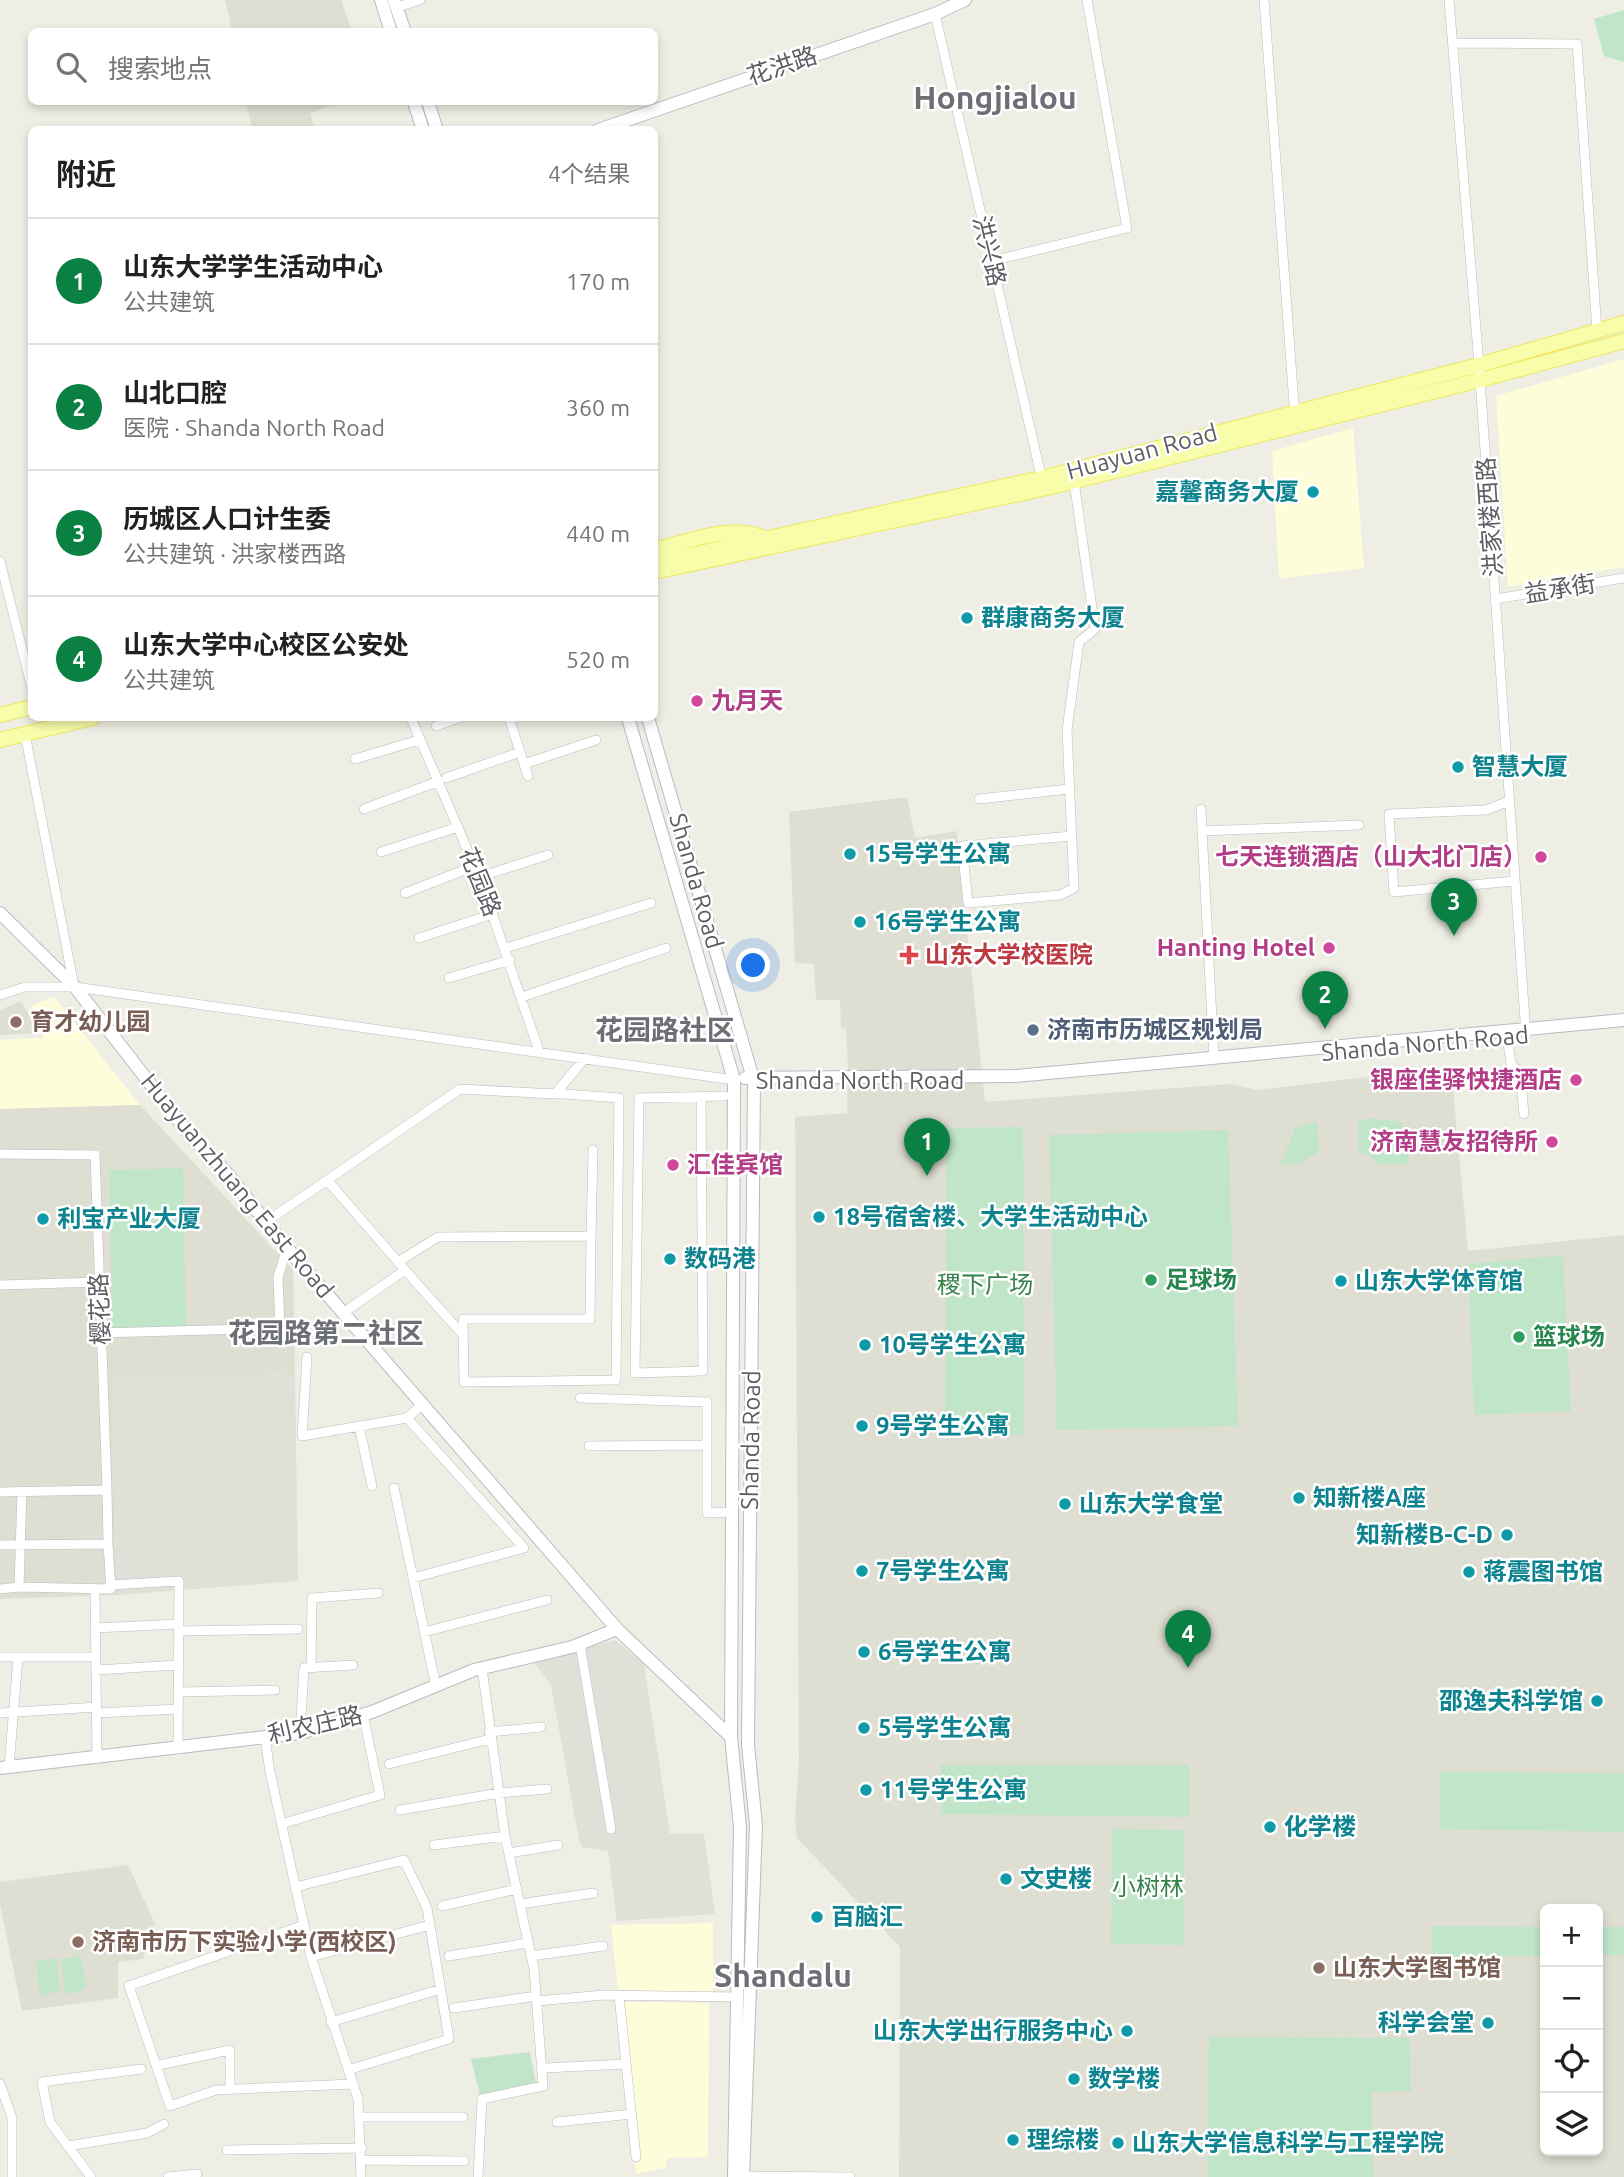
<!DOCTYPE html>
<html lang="zh">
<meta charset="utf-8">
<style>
body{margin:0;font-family:Ubuntu,"Noto Sans SC",sans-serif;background:#f6f6f6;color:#202124}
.controls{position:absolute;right:21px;bottom:21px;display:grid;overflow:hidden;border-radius:10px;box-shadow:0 4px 10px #0003}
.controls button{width:63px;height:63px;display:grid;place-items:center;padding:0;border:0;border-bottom:2px solid #e0e0e0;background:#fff;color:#202124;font:35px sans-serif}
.you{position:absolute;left:754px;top:966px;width:24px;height:24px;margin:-18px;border:5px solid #fff;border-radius:50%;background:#1a73e8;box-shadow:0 0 0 10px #1a73e833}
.badge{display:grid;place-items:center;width:46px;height:46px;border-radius:50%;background:#0b8043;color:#fff;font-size:23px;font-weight:700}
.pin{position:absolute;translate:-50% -58px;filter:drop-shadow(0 2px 4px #0008)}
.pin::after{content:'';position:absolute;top:37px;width:24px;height:21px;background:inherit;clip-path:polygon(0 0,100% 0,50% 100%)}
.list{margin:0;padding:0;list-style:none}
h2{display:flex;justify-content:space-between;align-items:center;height:91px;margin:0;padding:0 28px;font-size:30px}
h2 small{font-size:23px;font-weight:400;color:#757577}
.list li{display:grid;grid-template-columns:46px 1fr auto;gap:21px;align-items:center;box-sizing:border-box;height:126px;padding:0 28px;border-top:2px solid #e0e0e0}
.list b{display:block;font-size:26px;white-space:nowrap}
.list p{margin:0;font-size:23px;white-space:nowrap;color:#757577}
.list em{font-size:23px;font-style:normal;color:#757577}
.icon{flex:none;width:38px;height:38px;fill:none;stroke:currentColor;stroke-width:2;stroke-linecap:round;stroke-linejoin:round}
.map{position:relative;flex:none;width:1624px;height:2177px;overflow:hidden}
.search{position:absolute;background:#fff;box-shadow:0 4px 10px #0003;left:28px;top:28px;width:630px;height:77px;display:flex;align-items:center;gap:18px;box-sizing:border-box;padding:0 24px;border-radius:10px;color:#757577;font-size:26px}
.panel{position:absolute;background:#fff;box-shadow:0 4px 10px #0003;left:28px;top:126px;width:630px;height:595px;border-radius:10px}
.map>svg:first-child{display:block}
</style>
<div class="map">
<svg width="1624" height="2177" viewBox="0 0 1624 2177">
<rect width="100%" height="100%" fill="#eeeee4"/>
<!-- commercial -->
<path fill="#fdfdda" d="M1624,359V567L1508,587L1496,396Z
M1353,428L1364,568L1279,579L1272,451Z
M54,997L140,1105L0,1109V1040L43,1038L31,1005Z
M713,1923V1992L618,1990L611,1925Z
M619,2002L709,2003L708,2157L667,2158L666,2168L636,2174Z"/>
<!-- industrial -->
<path fill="#e0dfd8" d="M295,1374L298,1581L117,1595L110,1378Z
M615,1640L644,1664L670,1834H704L715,1914L617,1921L608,1851L582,1847L579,1840L551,1685L534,1662Z"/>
<!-- education -->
<path fill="#deded2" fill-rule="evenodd" d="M225,0H341L352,31H232Z
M246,102H341L310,113L315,130L252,129Z
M907,797L915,838L957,831L985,1102L1231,1084L1257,1090L1451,1067L1468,1251L1624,1235V2177H899L900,1947L797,1838L795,1820L799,1760L795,1117L847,1113L848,1067L846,1029L841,1028L840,1000H816L814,964L795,963L789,812ZM1545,1909H1598V2151H1545Z
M21,1001L39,1033L0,1035V1010Z
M140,1105L293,1270L295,1374L111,1379L117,1595L0,1599V1109Z
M128,1865L155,1924L143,1959L118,1962V1998L22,2011L0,1904V1882Z"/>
<!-- green -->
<path fill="#c1e5c9" d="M1624,10V62L1604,56L1594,19Z
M1370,1118L1401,1122L1406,1135L1409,1163L1379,1165L1371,1156L1358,1152V1123Z
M1317,1121L1319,1151L1300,1164H1281L1295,1128Z
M1023,1127L1024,1435L945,1434L947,1128Z
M1228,1130L1238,1426L1057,1430L1049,1135Z
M183,1168L186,1328L112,1329L109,1170Z
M1563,1255L1571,1411L1474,1415L1468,1264Z
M941,1765H1189V1817L941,1814Z
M1440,1772L1624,1773V1832L1440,1829Z
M1112,1829L1184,1830V1945L1111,1944Z
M1432,1926L1545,1927V1956L1432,1957Z
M1598,1927H1624V1955H1598Z
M81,1956L86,1989L65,1994L61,1959Z
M57,1958L60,1991L40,1996L36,1961Z
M1209,2037L1410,2038L1411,2091L1372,2092L1373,2177H1208Z
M530,2052L536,2084L480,2095L471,2059Z"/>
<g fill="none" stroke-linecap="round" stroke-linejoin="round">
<defs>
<path id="street" d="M1264,0L1295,417
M1449,0L1479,365L1526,1035
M397,7L420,0
M935,14L1042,480
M1453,43L1577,44L1597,331
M992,261L1127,228L1087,0
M0,561L32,689
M1495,599L1624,578
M411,718L482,884L539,1051
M509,718L528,776
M436,726L459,718
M25,734L74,986
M355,759L419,740
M524,764L596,740
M446,778L520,752
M979,799L1069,789
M1509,801L1486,810L1389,814L1394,892L1515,881
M364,809L439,781
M1201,809L1214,1058
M1202,831L1359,825
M1072,836L962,846L968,903L1060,895L1074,888L1067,730L1079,642L1095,629L1074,481
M381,852L458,827
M479,877L548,855
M405,893L475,866
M419,938L493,914
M506,948L651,903
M449,978L510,960
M0,995L25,987H75L734,1080
M522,997L666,948
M1507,1036L1511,1064L1520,1072L1524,1114
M701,1097L703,1371L635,1373L639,1098L725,1096
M0,1154L95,1155L107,1490L0,1492
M327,1180L405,1270L343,1313
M266,1222L460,1089L555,1094L585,1058
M591,1236L593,1150
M398,1262L438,1237L591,1236L590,1319H463L464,1382L616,1380L619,1098L551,1093
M405,1270L463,1335
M0,1285L99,1282
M100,1333L280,1328L278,1277L287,1248
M307,1357L302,1436L407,1418L423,1404
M580,1398L707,1402V1513L732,1512
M407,1418L524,1548L413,1578
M359,1426L372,1486
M589,1446L707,1445
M394,1488L435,1682
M22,1491L19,1587L111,1589L108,1544
M0,1545L108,1544L107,1490
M110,1585L179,1581L178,1749
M0,1589L19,1587
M95,1591L97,1758
M95,1628L179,1624
M179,1631L298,1629
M424,1632L547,1600
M580,1644L611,1829
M0,1657H96
M311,1667L312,1598L378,1593
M96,1670L178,1665
M178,1692L275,1690
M0,1713L97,1707
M97,1713L178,1709
M489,1732L541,1727
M300,1733L304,1668L353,1665
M265,1738L270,1772L311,1957L358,2099L361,2177
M389,1764L490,1739
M9,1767L18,1657
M400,1810L499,1793L547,1789
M281,1824L380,1795L363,1714
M434,1845L505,1836
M509,1853L558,1845
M295,1887L404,1860L427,1908L449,2039L348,2070
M520,1904L593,1893
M442,1906L517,1889
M304,1925L129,1986L170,2106L216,2090L353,2084
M449,1956L528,1943
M531,1956L603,1946
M311,1957L430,1925
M619,1996L636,2157
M537,2001L604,1995L737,1997
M454,2008L536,1996
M331,2022L441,1989
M159,2065L230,2050V2089
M545,2068L626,2064
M0,2084L12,2118V2177
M360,2117H463
M557,2122L632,2114
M68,2146L147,2133L164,2124
M227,2150L362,2148
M362,2160L464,2161
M743,2176L850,2177
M91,2177L50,2122L42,2082L141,2069
M168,2177L197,2174
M478,2177L482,2099L543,2086L534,1969L505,1836L482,1668"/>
<path id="secondary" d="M381,0L391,32
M394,0L405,32
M414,102L423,130
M428,102L437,130
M598,130L935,14L965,0
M628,718L734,1080L731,1737L740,1827L734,2177
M648,718L754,1082L748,1745L756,1825L743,2177
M0,913L75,987L194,1140L225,1171L287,1248L617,1629L731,1737
M745,1078L1015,1076L1624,1020
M0,1768L300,1733L372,1712L474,1670L572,1647L617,1629"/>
<path id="primary" d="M654,550C687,542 732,523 764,538
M654,563L1042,478L1479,365L1624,323
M654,572L1051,487L1480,380L1624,341
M0,715L32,707
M0,740L92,718"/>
</defs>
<!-- street casing -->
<use href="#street" stroke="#bbbcc2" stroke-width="10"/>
<!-- secondary casing -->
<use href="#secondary" stroke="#b9bbc2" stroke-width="14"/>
<!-- primary casing -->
<use href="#primary" stroke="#efe75c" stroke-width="16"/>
<!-- street -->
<use href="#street" stroke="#fff" stroke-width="9"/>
<!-- secondary -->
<use href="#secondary" stroke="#fff" stroke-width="12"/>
<!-- primary -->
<use href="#primary" stroke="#f8fdaa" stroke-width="14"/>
</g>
<!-- markers -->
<g fill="#0f9aa8" stroke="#fff" stroke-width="2.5">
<circle cx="1313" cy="492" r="7"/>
<circle cx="967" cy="618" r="7"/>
<circle cx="1458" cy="767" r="7"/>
<circle cx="850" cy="854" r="7"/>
<circle cx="860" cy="922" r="7"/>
<circle cx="819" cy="1217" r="7"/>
<circle cx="43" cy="1219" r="7"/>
<circle cx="670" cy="1259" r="7"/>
<circle cx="1341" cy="1281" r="7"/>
<circle cx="865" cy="1345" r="7"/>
<circle cx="862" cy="1426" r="7"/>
<circle cx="1299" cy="1498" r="7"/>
<circle cx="1065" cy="1504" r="7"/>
<circle cx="1507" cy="1535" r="7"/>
<circle cx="862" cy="1571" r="7"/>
<circle cx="1469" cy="1572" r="7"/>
<circle cx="864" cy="1652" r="7"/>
<circle cx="1597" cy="1701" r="7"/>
<circle cx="864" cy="1728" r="7"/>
<circle cx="866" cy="1790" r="7"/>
<circle cx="1270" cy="1827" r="7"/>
<circle cx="1006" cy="1879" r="7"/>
<circle cx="817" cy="1917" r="7"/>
<circle cx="1488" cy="2023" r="7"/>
<circle cx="1127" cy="2031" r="7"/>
<circle cx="1074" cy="2079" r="7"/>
<circle cx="1013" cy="2140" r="7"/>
<circle cx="1118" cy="2143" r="7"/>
</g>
<g fill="#d1479c" stroke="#fff" stroke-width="2.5">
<circle cx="697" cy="701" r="7"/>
<circle cx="1541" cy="857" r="7"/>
<circle cx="1329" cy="948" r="7"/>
<circle cx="1576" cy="1080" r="7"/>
<circle cx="1552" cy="1142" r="7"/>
<circle cx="673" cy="1165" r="7"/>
</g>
<path fill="#e0444e" stroke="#fff" stroke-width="2.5" d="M905.5 944.5h7v7h7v7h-7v7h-7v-7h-7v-7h7z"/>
<g fill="#8d6e63" stroke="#fff" stroke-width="2.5">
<circle cx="16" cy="1022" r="7"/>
<circle cx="78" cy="1942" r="7"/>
<circle cx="1319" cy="1968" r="7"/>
</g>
<circle fill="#5c6f8a" stroke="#fff" stroke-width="2.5" cx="1033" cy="1030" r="7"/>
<g fill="#2e9e5b" stroke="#fff" stroke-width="2.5">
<circle cx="1151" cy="1280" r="7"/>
<circle cx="1519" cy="1337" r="7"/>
</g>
<g text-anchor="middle" stroke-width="5" stroke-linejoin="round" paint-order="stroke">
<!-- street labels -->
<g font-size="24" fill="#5c5e64" stroke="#fff">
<text transform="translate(782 66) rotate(-19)" y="8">花洪路</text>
<text transform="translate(989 251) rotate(77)" y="8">洪兴路</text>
<text transform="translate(1142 452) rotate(-15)" y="8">Huayuan Road</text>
<text transform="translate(1490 517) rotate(-94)" y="8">洪家楼西路</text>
<text transform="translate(1560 589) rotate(-9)" y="8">益承街</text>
<text transform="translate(696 881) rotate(74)" y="8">Shanda Road</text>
<text transform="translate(480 882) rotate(68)" y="8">花园路</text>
<text transform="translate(1425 1044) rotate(-5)" y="8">Shanda North Road</text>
<text x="860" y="1089">Shanda North Road</text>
<text transform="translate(237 1186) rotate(50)" y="8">Huayuanzhuang East Road</text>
<text transform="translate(100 1309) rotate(-92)" y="8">樱花路</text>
<text transform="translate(751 1440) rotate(-89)" y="8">Shanda Road</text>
<text transform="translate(315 1725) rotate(-13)" y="8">利农庄路</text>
</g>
<!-- culture labels -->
<g font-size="24" font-weight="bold" fill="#0d838f" stroke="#fff" text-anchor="start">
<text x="1299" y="500" text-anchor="end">嘉馨商务大厦</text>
<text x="981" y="626">群康商务大厦</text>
<text x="1472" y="775">智慧大厦</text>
<text x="864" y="862">15号学生公寓</text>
<text x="874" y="930">16号学生公寓</text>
<text x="833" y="1225">18号宿舍楼、大学生活动中心</text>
<text x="57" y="1227">利宝产业大厦</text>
<text x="684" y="1267">数码港</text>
<text x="1355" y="1289">山东大学体育馆</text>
<text x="879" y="1353">10号学生公寓</text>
<text x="876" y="1434">9号学生公寓</text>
<text x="1313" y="1506">知新楼A座</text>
<text x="1079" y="1512">山东大学食堂</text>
<text x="1493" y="1543" text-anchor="end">知新楼B-C-D</text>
<text x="876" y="1579">7号学生公寓</text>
<text x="1483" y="1580">蒋震图书馆</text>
<text x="878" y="1660">6号学生公寓</text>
<text x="1583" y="1709" text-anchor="end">邵逸夫科学馆</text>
<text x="878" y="1736">5号学生公寓</text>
<text x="880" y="1798">11号学生公寓</text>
<text x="1284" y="1835">化学楼</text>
<text x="1020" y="1887">文史楼</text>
<text x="831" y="1925">百脑汇</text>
<text x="1474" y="2031" text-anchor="end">科学会堂</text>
<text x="1113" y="2039" text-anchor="end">山东大学出行服务中心</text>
<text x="1088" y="2087">数学楼</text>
<text x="1027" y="2148">理综楼</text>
<text x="1132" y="2151">山东大学信息科学与工程学院</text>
</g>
<!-- hotel labels -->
<g font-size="24" font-weight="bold" fill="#b23c85" stroke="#fff" text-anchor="end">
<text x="711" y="709" text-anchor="start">九月天</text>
<text x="1527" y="865">七天连锁酒店（山大北门店）</text>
<text x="1315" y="956">Hanting Hotel</text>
<text x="1562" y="1088">银座佳驿快捷酒店</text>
<text x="1538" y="1150">济南慧友招待所</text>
<text x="687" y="1173" text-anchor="start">汇佳宾馆</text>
</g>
<!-- health labels -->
<g font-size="24" font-weight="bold" fill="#be3a42" stroke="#fff" text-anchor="start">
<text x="925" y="963">山东大学校医院</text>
</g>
<!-- education labels -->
<g font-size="24" font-weight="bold" fill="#785e54" stroke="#fff" text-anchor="start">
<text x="30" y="1030">育才幼儿园</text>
<text x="92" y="1950">济南市历下实验小学(西校区)</text>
<text x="1333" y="1976">山东大学图书馆</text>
</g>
<!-- service labels -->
<g font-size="24" font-weight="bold" fill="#4e5e75" stroke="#fff" text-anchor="start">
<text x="1047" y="1038">济南市历城区规划局</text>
</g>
<!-- leisure labels -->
<g font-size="24" font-weight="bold" fill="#27864d" stroke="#fff" text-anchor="start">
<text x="1165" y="1288">足球场</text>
<text x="1533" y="1345">篮球场</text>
</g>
<!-- park labels -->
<g font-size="24" fill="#36824b" stroke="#fff">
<text x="985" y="1293">稷下广场</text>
<text x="1148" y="1895">小树林</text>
</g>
<!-- quarter labels -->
<g font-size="28" font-weight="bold" fill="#6d6f76" stroke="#fff">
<text x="665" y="1040">花园路社区</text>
<text x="326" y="1343">花园路第二社区</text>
</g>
<!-- district labels -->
<g font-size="32" font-weight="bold" fill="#6d6f76" stroke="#fff">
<text x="995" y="109">Hongjialou</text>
<text x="783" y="1987">Shandalu</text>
</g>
</g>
</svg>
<div class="controls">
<button>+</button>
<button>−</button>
<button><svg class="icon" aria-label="locate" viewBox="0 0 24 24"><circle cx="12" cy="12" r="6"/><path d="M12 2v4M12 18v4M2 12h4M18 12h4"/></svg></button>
<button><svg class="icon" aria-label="layers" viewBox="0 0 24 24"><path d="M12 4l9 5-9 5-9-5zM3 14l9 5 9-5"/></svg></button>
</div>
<div class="you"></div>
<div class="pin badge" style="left:927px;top:1176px">1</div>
<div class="pin badge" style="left:1325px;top:1029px">2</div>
<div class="pin badge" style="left:1454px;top:936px">3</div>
<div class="pin badge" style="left:1188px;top:1668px">4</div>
<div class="search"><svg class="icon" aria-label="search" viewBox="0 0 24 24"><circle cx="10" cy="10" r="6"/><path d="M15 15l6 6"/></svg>搜索地点</div>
<section class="panel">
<h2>附近<small>4个结果</small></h2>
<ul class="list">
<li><span class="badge">1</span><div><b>山东大学学生活动中心</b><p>公共建筑</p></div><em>170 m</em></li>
<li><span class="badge">2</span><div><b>山北口腔</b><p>医院 · Shanda North Road</p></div><em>360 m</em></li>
<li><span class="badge">3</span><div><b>历城区人口计生委</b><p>公共建筑 · 洪家楼西路</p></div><em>440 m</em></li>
<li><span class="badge">4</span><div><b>山东大学中心校区公安处</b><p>公共建筑</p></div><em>520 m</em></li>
</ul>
</section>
</div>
